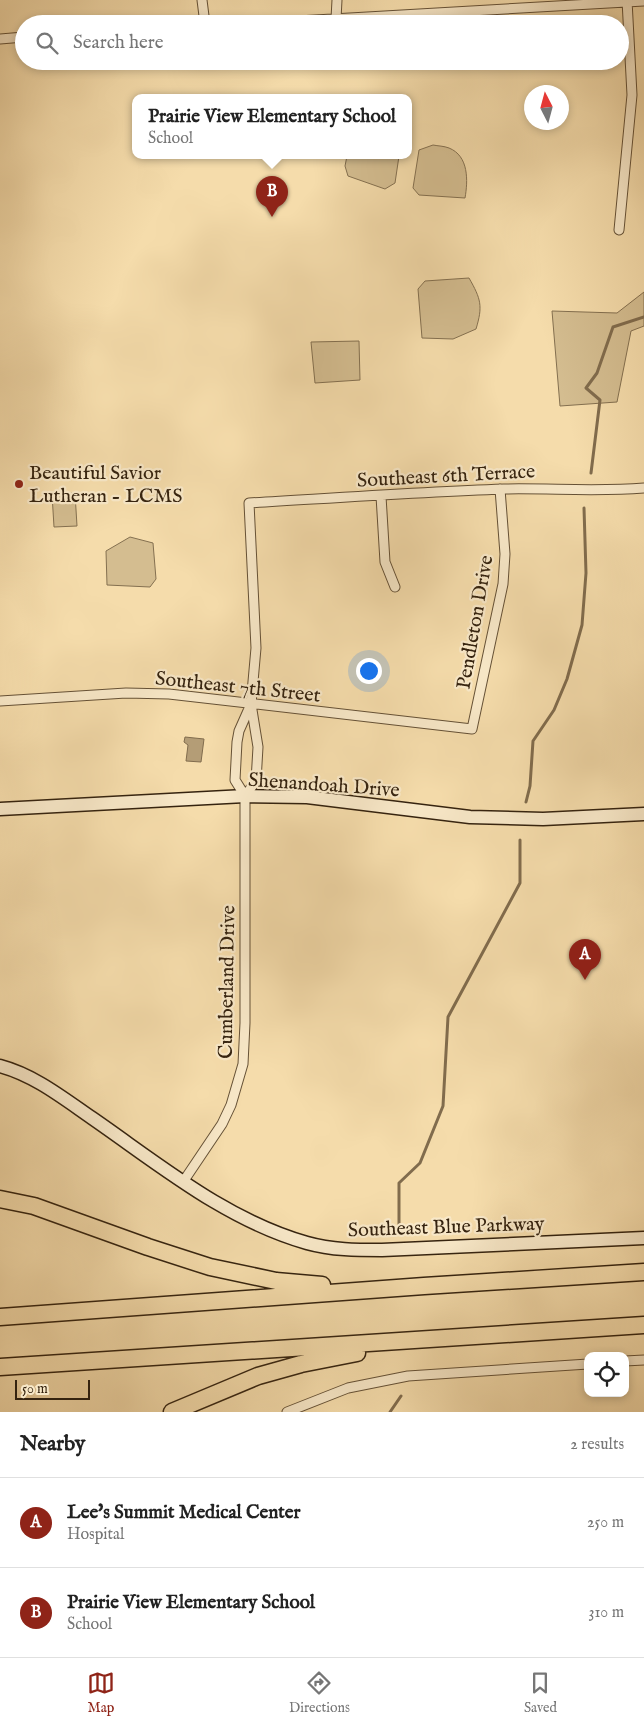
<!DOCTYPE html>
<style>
body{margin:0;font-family:"IM FELL English",serif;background:#f2f2f2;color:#222}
.controls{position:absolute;right:15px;bottom:15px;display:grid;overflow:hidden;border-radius:10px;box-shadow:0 2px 8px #0003}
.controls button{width:45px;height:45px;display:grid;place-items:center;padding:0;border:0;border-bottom:1px solid #e0e0e0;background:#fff;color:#222;font:25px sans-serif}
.compass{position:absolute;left:524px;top:85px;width:45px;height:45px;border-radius:50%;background:#fff;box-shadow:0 2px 8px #0003;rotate:354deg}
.scale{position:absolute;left:15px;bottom:12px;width:75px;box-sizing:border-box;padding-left:5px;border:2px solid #35230f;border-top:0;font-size:14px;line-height:18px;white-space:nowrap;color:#35230f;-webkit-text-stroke:4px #f8e8c8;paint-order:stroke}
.you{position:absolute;left:368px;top:670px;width:18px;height:18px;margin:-12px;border:4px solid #fff;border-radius:50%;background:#1a73e8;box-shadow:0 0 0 8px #1a73e833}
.badge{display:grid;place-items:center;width:32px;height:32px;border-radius:50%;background:#8f2418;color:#fff;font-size:16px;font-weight:700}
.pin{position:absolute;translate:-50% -41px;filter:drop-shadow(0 1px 2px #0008)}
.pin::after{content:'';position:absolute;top:26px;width:18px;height:15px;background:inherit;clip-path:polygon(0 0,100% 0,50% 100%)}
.popup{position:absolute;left:132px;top:94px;width:280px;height:65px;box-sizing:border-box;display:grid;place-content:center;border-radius:10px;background:#fff;filter:drop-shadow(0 1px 4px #0005);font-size:16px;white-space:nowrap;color:#767676}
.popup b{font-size:19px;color:#222}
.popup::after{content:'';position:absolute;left:50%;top:100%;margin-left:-10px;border:10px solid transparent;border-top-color:#fff}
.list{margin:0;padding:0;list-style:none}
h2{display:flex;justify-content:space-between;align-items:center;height:65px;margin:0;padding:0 20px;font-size:21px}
h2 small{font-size:16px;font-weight:400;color:#767676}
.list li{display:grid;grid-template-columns:32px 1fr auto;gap:15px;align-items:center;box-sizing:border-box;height:90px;padding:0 20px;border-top:1px solid #e0e0e0}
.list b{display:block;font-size:19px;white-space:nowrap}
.list p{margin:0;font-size:16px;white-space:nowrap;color:#767676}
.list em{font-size:16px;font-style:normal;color:#767676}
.icon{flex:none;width:28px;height:28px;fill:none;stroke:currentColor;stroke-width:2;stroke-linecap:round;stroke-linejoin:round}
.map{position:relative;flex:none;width:644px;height:1412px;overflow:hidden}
.search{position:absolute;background:#fff;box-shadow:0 2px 8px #0003;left:15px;right:15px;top:15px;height:55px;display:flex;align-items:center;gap:12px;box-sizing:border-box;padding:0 18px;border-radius:28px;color:#767676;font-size:19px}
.sheet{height:245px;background:#fff}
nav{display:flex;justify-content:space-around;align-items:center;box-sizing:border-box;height:70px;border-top:1px solid #e0e0e0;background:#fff;font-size:14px;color:#767676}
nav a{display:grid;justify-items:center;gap:2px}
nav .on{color:#8f2418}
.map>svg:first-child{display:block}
</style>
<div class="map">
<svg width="644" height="1412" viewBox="0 0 644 1412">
<rect width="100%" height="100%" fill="#f5dcab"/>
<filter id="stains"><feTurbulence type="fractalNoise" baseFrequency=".004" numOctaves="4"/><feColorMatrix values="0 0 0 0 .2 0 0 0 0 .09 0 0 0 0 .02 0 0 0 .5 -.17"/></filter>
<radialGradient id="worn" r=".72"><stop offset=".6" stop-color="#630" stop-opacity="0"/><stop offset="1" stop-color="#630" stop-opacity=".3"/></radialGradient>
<!-- green -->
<path fill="#d4bd90" stroke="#847050" d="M433,145C438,146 444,146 449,148C469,156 468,181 465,198L419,195L413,188L419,150Z
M347,156H399L395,183L385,189L348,176L345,166Z
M469,278C481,299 483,306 476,329L453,339L422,338L418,289L425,281Z
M644,292V326L631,331L617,402L560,406L552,311L617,313Z
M359,341L360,380L315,383L311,342Z
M75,493L77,526L54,527L52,494Z
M130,537L153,543L156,579L150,587L107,585L106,551Z"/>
<!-- water -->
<path fill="#b49d76" stroke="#816c4d" d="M185,737L204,739L201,762L186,761L188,745L184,742Z"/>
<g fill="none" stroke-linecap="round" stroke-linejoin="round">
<!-- stream -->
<path stroke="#816c4d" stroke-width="3" d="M591,473L600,400L586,388L597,373L613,327L644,317
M526,802L530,786L533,741L554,710L567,679L582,625L586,573L584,508
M399,1225V1183L420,1163L443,1106L448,1017L520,883V840
M390,1412L401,1396"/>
<defs>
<path id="street" d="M202,0L205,24
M336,19L337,0
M245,24L644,1
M0,39L24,37
M619,230L632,95L627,0
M381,496L385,562L395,587
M0,701L126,693L169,694L472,729L503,584L505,554L500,489
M245,796L256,781L258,747L251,704L256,648L249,503C334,498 419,492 504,489C550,488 597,492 644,488
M183,1182L222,1124L231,1105L243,1064L245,1023V796L235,780L237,742L239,731L251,704
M625,1361L644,1360
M287,1412L348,1388L408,1376L588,1364"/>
<path id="secondary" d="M0,809L245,796L307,797L470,817L543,819L644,814
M0,1066C34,1075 63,1098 92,1118C160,1165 226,1220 307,1243C332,1250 357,1250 382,1250L644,1238"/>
<path id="highway" d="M0,1199L34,1206L148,1247L210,1267L276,1281L322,1285
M0,1317L424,1286L644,1272
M0,1367L644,1325
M172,1412L258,1376L301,1364L357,1353"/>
</defs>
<!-- street casing -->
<use href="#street" stroke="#655136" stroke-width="11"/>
<!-- secondary casing -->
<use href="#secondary" stroke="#35230f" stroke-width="15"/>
<!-- highway casing -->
<use href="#highway" stroke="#35230f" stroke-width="19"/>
<!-- street -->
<use href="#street" stroke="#f8e8c8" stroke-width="9"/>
<!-- secondary -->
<use href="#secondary" stroke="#f8e8c8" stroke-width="12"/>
<!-- highway -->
<use href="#highway" stroke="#f5dcab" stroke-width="16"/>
</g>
<!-- markers -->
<circle fill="#8f2418" stroke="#f8e8c8" stroke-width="2" cx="19" cy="484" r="5"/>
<g text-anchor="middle" stroke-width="4.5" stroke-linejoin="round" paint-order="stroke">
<!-- poi labels -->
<g font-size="20" fill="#35230f" stroke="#f8e8c8" text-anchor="start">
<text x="29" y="479">Beautiful Savior<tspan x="29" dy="23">Lutheran - LCMS</tspan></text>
</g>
<!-- street labels -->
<g font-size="20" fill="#35230f" stroke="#f8e8c8">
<text transform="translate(446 475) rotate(-3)" y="7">Southeast 6th Terrace</text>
<text transform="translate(474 622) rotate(-80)" y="7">Pendleton Drive</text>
<text transform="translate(238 686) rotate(6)" y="7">Southeast 7th Street</text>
<text transform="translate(324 784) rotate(4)" y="7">Shenandoah Drive</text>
<text transform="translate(226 982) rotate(-89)" y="7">Cumberland Drive</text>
<text transform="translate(446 1226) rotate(-2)" y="7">Southeast Blue Parkway</text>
</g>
</g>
<rect width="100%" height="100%" filter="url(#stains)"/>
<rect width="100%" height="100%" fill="url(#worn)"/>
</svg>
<div class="controls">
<button><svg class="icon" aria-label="locate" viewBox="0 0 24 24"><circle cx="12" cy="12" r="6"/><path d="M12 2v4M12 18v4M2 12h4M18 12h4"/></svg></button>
</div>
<svg class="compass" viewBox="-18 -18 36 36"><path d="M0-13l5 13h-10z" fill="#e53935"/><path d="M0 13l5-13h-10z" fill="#767676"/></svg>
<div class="scale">50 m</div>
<div class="you"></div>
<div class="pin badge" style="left:585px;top:980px">A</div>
<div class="pin badge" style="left:272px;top:217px">B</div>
<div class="popup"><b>Prairie View Elementary School</b>School</div>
<div class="search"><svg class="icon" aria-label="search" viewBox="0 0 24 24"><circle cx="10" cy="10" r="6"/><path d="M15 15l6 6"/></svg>Search here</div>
</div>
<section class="sheet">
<h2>Nearby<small>2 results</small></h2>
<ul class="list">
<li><span class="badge">A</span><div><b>Lee's Summit Medical Center</b><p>Hospital</p></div><em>250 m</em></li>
<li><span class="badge">B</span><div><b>Prairie View Elementary School</b><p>School</p></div><em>310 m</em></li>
</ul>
</section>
<nav>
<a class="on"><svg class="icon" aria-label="map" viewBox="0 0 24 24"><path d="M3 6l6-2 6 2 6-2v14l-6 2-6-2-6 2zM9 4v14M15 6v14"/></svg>Map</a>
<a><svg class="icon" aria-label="directions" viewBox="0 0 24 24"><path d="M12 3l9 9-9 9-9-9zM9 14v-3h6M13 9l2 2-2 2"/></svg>Directions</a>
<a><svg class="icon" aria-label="saved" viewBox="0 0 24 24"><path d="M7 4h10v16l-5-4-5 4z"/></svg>Saved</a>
</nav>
